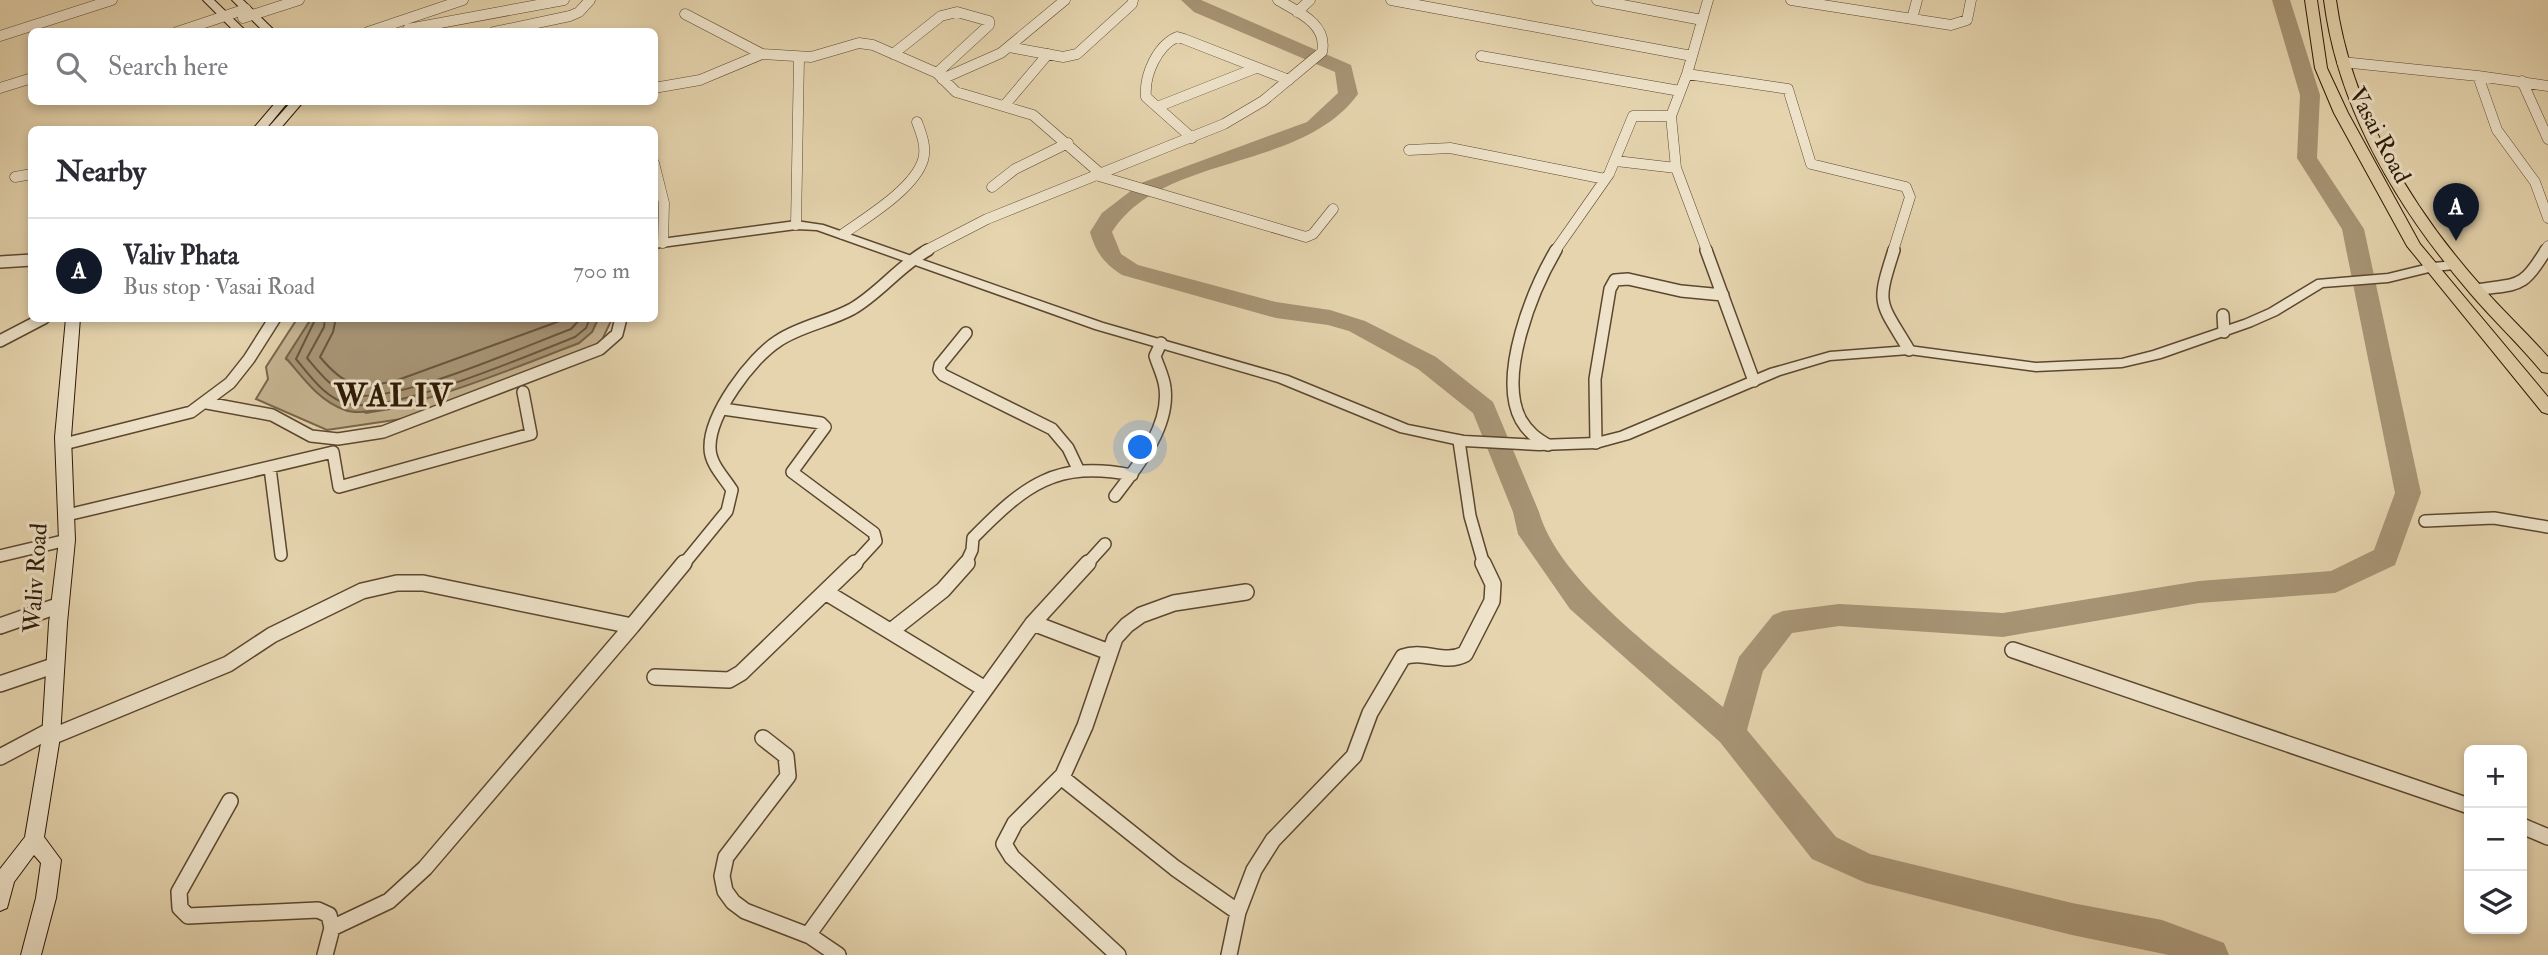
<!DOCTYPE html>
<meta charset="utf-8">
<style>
body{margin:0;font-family:"IM FELL Double Pica",serif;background:#f7f7f7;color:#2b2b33}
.controls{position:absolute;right:21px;bottom:21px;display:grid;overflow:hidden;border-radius:10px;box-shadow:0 4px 10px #0003}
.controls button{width:63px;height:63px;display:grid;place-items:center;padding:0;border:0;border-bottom:2px solid #e1e1e2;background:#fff;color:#2b2b33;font:35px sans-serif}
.you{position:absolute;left:1141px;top:448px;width:24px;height:24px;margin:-18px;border:5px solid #fff;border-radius:50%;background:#1a73e8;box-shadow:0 0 0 10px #1a73e833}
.badge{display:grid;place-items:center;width:46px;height:46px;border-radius:50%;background:#111827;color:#fff;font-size:23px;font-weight:700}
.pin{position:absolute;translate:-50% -58px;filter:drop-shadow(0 2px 4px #0008)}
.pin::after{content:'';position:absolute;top:37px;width:24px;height:21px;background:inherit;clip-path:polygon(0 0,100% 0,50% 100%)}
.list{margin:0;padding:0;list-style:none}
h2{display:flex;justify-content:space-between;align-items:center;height:91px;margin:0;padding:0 28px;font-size:30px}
h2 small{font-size:23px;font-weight:400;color:#7c7c81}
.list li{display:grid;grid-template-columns:46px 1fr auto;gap:21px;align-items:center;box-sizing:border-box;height:105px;padding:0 28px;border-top:2px solid #e1e1e2}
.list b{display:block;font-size:26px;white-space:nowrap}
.list p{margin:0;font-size:23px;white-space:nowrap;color:#7c7c81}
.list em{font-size:23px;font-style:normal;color:#7c7c81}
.icon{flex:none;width:38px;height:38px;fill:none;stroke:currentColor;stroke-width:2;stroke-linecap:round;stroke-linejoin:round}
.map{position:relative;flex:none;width:2548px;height:955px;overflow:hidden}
.search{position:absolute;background:#fff;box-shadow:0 4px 10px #0003;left:28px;top:28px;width:630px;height:77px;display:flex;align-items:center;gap:18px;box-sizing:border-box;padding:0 24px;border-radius:10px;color:#7c7c81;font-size:26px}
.panel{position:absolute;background:#fff;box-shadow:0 4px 10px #0003;left:28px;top:126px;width:630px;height:196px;border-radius:10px}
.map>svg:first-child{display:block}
</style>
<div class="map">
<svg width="2548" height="955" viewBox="0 0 2548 955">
<rect width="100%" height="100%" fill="#e5d4ae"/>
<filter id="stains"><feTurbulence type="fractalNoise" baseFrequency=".00286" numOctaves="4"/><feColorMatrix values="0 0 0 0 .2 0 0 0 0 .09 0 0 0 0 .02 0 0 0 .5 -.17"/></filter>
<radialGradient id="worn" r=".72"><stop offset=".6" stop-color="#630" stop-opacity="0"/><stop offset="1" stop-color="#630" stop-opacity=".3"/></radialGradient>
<!-- green -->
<path fill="#c6b491" stroke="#7a664b" stroke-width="2" d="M297,319H311L286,359L366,413L402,407L579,343L592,332L598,319H612L599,346L415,417L327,430L256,399L268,379L266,367Z"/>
<!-- water -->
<path fill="#a79475" stroke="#776248" stroke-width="2" d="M311,319V318L598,319L592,332L579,343C537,359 382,424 345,410C319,401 304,379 286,358Z"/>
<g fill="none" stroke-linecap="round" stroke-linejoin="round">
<!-- shore -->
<path stroke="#6a563d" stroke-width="2" d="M316,318L296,359C310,376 326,399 349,404C392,414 529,355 575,337L586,328L590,318
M325,318L324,327L307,358C319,372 333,391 352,395C396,404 525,346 571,329L581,318
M336,318L333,332L320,357C345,387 357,389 395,381L568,318"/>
<!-- river -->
<path fill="#a79475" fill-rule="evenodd" d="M1181,0H1201L1351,65L1358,94C1302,172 1162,153 1112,232L1121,254L1138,265L1276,302L1330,310L1365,321L1436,357L1493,402L1539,512C1559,583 1667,659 1723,707L1739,657L1773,615L1783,611L1839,604L2003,613L2199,581L2331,571L2374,550L2395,493L2342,229L2297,158L2300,95L2272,0H2290L2320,95L2317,158L2364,229L2421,493L2395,565L2335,593L2199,603L2003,637L1839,626L1792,633L1763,671L1747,730L1836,837L1870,854L2072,903L2162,920L2224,943L2229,955H2169L2072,935L1866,883L1812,859L1720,742L1570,609L1518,534L1513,512L1473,413L1418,369L1349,331L1328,325L1276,318L1122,275C1104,263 1096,253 1090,232L1102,213L1141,183L1307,122L1338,93L1335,72L1194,12Z"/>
<defs>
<path id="minor-far2" d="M1391,0L1692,56
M1597,0L1702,20
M1791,0L1951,25L1967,20L1971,0
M1297,12L1310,0
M685,14L762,54L811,57L859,43L873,45L937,73L956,92L1033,115L1102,175
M243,18L299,0
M1912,19L1917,0
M408,29L564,0
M177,32L246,9
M368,32L463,0
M494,32L570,16L579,12L590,0
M0,36L112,0
M1009,47L1063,57L1077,54L1132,4L1133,0
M893,54L941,16L957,12L989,21V25L937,73
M1481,56L1680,91
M2342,62L2478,76L2497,130L2535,182L2548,218
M1687,74L1788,89L1811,164L1906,187L1910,197L1893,251
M2478,76L2548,86
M942,79L1001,53L1065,0
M2522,81L2548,139
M0,88L32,78
M654,88L700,80L762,54
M1004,106L1048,54
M1157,107L1256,68
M1192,138L1146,97C1144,75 1157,46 1177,37L1184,39L1289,80
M1409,150L1450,148L1605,179
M1616,161L1676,168
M654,163L664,203L663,243
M1099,176L1306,237L1313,234L1333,209
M15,177L32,174
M992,187L1015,169L1068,143
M796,225L799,58
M843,234C867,217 914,189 923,160C927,147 921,133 917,122
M925,251L987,219L1224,124L1263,101L1322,52C1328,24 1298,12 1278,0
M1555,251L1609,174L1633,116H1671
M1707,251L1676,168L1671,116L1687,74L1708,0
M2545,251L2548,246"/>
<path id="minor-far1" d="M1706,250L1754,381
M1894,250C1876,306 1879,300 1909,350
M0,262L32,260
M2476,290C2519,283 2522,290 2546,250
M2223,315L2224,332
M966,333L940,365L939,370L943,375L1052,429L1068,448L1078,469
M0,341L44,318
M207,403L272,415L311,436L338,439L383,432L600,349L617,334L621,318
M723,409L821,423L825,427L792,472L874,533L876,541L854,565
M1459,441L1470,516L1484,565
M1596,443L1595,379L1610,289L1615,280L1628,279L1681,291L1723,295
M64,444L191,412L230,383L249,359L275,318
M1548,445C1536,438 1528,432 1521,420C1497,376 1533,289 1556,250
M270,468L281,555
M1115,496C1137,467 1170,427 1165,388C1164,377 1158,366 1155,356L1161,343
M67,515L333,452L339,487L531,434L523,392
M2425,521L2494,518L2548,527
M0,556L67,540
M683,565L727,511L732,490C724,477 710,464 710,448C709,415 751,358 778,341C800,326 828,322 852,309C880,293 899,266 928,250
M965,565L972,550L973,538C1025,485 1056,460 1132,475
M1086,565L1105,544"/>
<path id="minor" d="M827,593L985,689
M1033,623L1109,652
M0,626L60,605
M891,631L943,590L967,563
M2013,650L2469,806
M655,677L729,680L741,673L855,563
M0,684L56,665
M51,737L228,664L272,635L362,591L397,583H423L632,626L684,563
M763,738L786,756L788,776L726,857L722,876L725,891L733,902L745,911L810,936L838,955
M0,757L51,730
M1061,777L1175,868L1238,912
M230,801L179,892L180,908L188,916L318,910L329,915L332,928L325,955
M2522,826L2548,837
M332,928L389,901L425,868L632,626
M808,935L1033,623L1088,563
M1118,955L1012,857L1004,844L1015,823L1063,775L1085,726L1115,638L1127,625L1141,615L1174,603L1246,592
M1229,955L1238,912L1254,870L1273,840L1354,756L1370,713L1403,657C1424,649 1444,665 1465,654L1492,601L1493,584L1483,563"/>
<path id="tertiary" d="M796,221L823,225L1103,323L1288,376L1408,425L1464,436L1539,440L1596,438L1620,432L1770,369L1830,352L1909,346L2036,363L2122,359L2153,351L2244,320L2269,309L2317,280L2388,274L2433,263L2455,261L2461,265L2455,269L2433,271L2388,282L2323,287L2277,315L2252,326L2161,358L2122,367L2036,371L1909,354L1830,360L1780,375L1629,439L1596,448L1539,450L1464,446L1400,432L1278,382L1095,329L817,230L796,229L654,248V240Z"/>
<path id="secondary" d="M203,0H214L247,32H235Z
M232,0H243L276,32H264Z
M276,102H288L265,130H252Z
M291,102H303L279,130H266Z
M66,318H80L71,437L75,540L67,623L60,737L44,837L61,860L56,898L41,955H21L36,898L41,863L34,855L14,882L7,908L0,911V869L25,837L42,737L49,623L59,540L55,437Z"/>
<path id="primary" d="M2305,0H2317L2327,68L2348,113L2420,244L2548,397V414L2542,412L2407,246L2334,113L2315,68Z
M2324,0H2336C2351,108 2410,206 2482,287C2503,311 2527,333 2548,357V373L2542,372C2519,344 2493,320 2470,293C2398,209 2338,110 2324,0Z"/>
</defs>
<!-- minor-far2 casing -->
<use href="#minor-far2" stroke="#5c472f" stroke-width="11"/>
<!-- minor-far1 casing -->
<use href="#minor-far1" stroke="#5c472f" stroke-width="14"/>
<!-- minor casing -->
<use href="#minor" stroke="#5c472f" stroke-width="18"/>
<!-- tertiary casing -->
<use href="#tertiary" stroke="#5c472f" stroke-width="3"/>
<!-- secondary casing -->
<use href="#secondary" stroke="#2e1805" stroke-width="2"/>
<!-- primary casing -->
<use href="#primary" stroke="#2e1805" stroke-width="2"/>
<!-- minor-far2 -->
<use href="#minor-far2" stroke="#eee3ca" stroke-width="10"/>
<!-- minor-far1 -->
<use href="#minor-far1" stroke="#eee3ca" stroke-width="11"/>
<!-- minor -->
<use href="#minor" stroke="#eee3ca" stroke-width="15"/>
<!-- tertiary -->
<use href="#tertiary" fill="#eee3ca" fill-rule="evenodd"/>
<!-- secondary -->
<use href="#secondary" fill="#eee3ca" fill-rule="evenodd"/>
<!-- primary -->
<use href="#primary" fill="#e5d4ae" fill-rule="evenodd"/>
</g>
<g text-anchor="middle" stroke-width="6" stroke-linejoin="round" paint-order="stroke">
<!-- street labels -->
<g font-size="24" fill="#2e1805" stroke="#eee3ca">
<text transform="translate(2380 135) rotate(62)" y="8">Vasai Road</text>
<text transform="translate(35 578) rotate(-86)" y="8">Waliv Road</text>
</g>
<!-- district labels -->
<g font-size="32" font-weight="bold" letter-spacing="2" fill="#2e1805" stroke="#eee3ca">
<text x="394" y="406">WALIV</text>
</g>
</g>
<rect width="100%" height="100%" filter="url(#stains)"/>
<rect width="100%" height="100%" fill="url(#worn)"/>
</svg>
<div class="controls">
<button>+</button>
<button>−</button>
<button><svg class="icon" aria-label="layers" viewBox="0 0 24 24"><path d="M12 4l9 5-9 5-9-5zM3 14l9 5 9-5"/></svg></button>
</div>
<div class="you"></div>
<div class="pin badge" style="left:2456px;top:241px">A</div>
<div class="search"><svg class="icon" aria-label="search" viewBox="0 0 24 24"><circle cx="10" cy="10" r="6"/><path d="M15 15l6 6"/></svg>Search here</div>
<section class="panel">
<h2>Nearby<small></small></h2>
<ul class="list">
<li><span class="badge">A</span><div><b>Valiv Phata</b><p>Bus stop · Vasai Road</p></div><em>700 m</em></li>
</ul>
</section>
</div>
